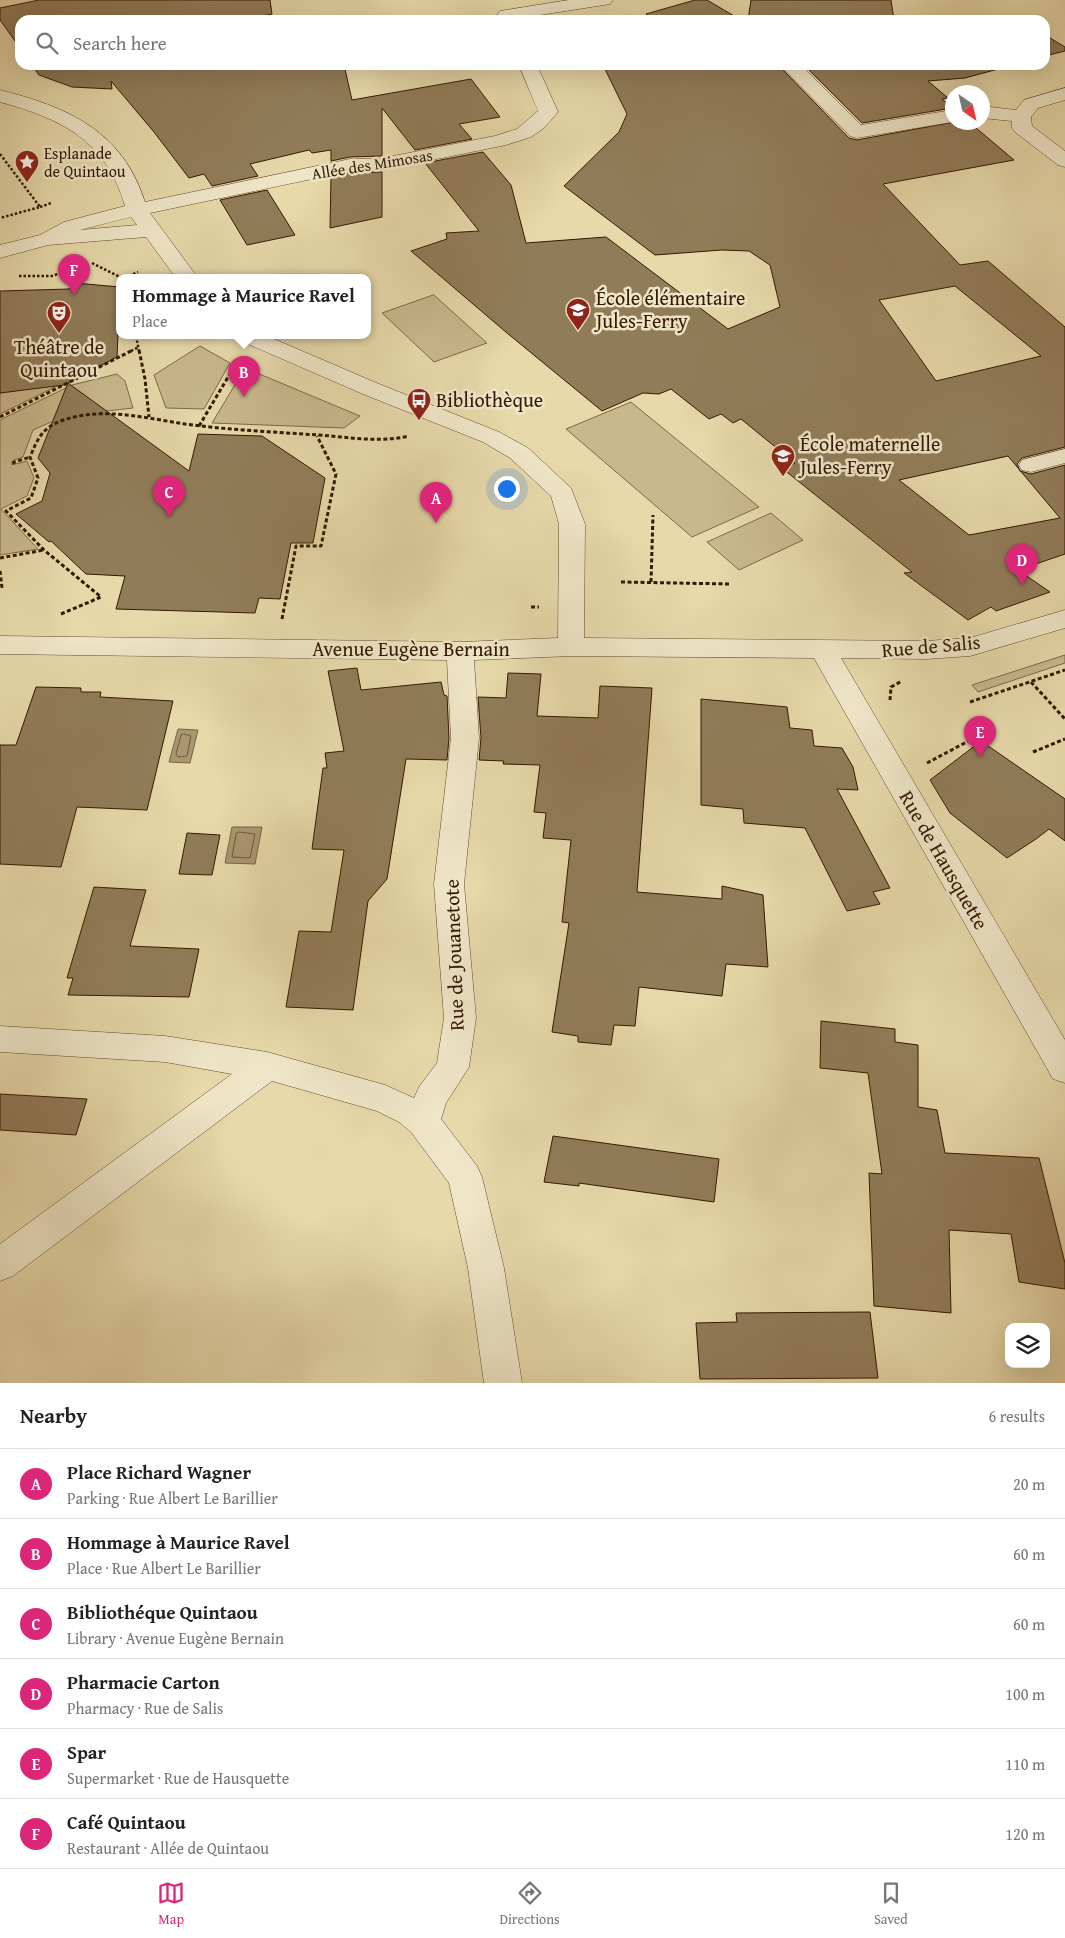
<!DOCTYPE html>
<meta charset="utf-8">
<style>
body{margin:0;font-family:"Gentium Book Plus",serif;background:#f2f2f2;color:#222}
.controls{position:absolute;right:15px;bottom:15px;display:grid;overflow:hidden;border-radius:10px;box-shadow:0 5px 20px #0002}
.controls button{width:45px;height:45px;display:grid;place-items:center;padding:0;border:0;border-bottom:1px solid #e0e0e0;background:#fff;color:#222;font:25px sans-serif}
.compass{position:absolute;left:945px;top:85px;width:45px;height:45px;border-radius:50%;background:#fff;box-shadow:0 5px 20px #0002;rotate:146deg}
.you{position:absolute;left:506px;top:488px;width:18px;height:18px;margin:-12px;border:4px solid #fff;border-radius:50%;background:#1a73e8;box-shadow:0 0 0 8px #1a73e833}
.badge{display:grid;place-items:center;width:32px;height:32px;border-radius:50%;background:#db2777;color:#fff;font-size:16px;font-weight:700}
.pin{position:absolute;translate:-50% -41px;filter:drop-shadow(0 1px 2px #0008)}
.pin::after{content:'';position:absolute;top:26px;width:18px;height:15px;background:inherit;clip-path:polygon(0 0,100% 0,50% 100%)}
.popup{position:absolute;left:116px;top:274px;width:255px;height:65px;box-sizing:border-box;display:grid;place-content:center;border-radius:10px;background:#fff;filter:drop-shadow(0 1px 4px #0005);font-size:16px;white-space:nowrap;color:#767676}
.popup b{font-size:19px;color:#222}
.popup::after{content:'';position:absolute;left:50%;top:100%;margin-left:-10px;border:10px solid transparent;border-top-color:#fff}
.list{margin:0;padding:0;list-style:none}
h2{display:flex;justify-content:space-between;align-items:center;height:65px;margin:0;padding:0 20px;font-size:21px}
h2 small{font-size:16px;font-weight:400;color:#767676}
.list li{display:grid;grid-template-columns:32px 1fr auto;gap:15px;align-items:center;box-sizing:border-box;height:70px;padding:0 20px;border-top:1px solid #e0e0e0}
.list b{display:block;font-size:19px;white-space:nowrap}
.list p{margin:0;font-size:16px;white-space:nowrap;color:#767676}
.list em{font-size:16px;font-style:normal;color:#767676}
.icon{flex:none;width:28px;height:28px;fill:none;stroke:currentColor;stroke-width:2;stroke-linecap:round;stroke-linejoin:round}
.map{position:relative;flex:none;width:1065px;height:1383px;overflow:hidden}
.search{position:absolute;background:#fff;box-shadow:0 5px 20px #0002;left:15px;right:15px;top:15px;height:55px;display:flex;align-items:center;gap:12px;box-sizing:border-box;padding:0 18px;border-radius:15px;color:#767676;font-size:19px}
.sheet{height:485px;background:#fff}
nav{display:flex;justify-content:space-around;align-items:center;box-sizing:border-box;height:70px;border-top:1px solid #e0e0e0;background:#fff;font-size:14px;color:#767676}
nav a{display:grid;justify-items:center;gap:2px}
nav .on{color:#db2777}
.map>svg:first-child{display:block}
</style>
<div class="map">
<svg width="1065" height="1383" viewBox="0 0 1065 1383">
<rect width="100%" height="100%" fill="#e7d9aa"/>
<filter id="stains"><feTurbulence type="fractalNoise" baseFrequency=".004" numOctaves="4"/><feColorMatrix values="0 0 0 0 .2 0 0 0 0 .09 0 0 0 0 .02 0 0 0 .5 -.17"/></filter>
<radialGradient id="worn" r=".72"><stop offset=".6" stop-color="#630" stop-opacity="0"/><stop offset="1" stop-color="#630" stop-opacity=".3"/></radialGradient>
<!-- green -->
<path fill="#c9b88d" stroke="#7e6848" d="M433,295H434L487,343L434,362L382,313Z
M200,346L230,363L204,409L166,408L154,375Z
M245,368L360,416L344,428L212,423Z
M117,374L125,381L133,408L65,416L33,430L23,457L14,460L12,465L27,461L34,478L27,496L1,509L38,549L0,555V420L72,385Z
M59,385L0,414V393Z
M631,402L759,507L692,537L566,429Z
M771,513L803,540L739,570L707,542Z
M1065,655V663L978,692L972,685Z"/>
<!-- water -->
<path fill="#aa9771" stroke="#7b6445" d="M178,729L198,730L190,763L169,762Z
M232,827H262L255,864L225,863Z"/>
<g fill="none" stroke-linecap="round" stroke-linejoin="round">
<!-- shore -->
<path stroke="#6f583a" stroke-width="1" d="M184,734L191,736L187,756L178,757L176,754L181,735Z
M239,832L255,834L250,858L232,857L236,834Z"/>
</g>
<!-- building -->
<path fill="#917c59" stroke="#341802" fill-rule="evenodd" d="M39,0H270L272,14L244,20H20V48L0,20V8Z
M695,0H707L741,20H651L646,14Z
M751,0H891L894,20H748Z
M1045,35L1065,47V51L1045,56Z
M32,65H344L352,100L471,79L500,117L459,124L472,139L415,150L382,108V156L350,157L331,161V150L312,153L309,150L250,164L258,176L212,186L204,174L189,178L154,132L111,81L112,89L72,87L39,75Z
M603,65H781L784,71L849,138L857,140L954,122H969L1014,160L883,184L960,265L988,261L1065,327V447L1022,458L1017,464L1020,471L1031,474L1065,465V554L1018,570L1050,592L996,611L991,607L968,620L904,573L912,572L783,469L795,463L741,419L733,423L721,414L709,419L671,389L659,394L643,393L602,411L507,333L411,251L447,239L446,233L479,231L425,163L483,152L511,185L526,243L606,237L728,329L780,307L770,265L749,251L722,250L655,255L564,186L619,132L627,114ZM955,286L1041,356L936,381L879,300ZM1008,456L1060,518L969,535L899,480Z
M804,65H1013L965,78L928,81L948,98L942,99L952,108L862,123Z
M382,172V217L330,228L331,177L350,173Z
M267,190L295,235L247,245L220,200Z
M75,283L120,287L117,357L64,385L0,393V291L69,289Z
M68,383L189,471L198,434L262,436L325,478L313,543H291L280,599L259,598L255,613L116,609L125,576L86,574L51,541L49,542L16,514L42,501L50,473L38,458Z
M357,668L361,690L441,682L444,695L447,696L449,738L447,760L406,759L387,879L368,901L353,1010L286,1007L299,931L331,932L344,850L312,849L323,768H327L325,753L344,751L328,671Z
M508,673L541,674L537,716L598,718L600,686L652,688L637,892L722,899V886L763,895L768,967L726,964L722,996L639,987L635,1026L614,1025L611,1045L578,1042V1036L552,1032L569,923L562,922L571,840L543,838L546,813L534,812L540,765L503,764L504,761L479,760L481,738L478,697L506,698Z
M36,687L81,688V692H101L100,697L173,701L147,810L77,807L61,867L0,864V745H16Z
M701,699L787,707L790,728L812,730L814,746L842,748L853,767L858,790L837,789L890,888L873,892L880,904L847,911L805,828L744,823L743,809L701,805Z
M981,741L1065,799V841L1049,829L1036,839L1007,858L950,813L930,780Z
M187,833L220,835L212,875L179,874Z
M94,887L146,890L130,946L199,949L189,997L68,995L73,978H67Z
M821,1021L895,1029V1042L918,1045V1107L937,1110L945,1153L1039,1158L1065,1263V1289L1019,1282L1011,1234L949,1230L951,1313L874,1306L869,1173L882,1174L868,1073L820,1068Z
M0,1094L87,1099L76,1135L0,1130Z
M553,1136L719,1159L714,1202L579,1183V1186L544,1182Z
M870,1312L878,1378L700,1379L696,1323L737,1322L736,1313Z"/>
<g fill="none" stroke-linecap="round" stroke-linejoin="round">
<defs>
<path id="minor" d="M569,0H613L610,4L604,5L508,20L500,19L497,15L500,11L506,10Z
M519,65H537L558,112L544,128L531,137L506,145L378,171H350L150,213L198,278H176L146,237L48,245L0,258V245L40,235L64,222L125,206C106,140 62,119 0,102V90C67,107 122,130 145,202L350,159H378L495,136L517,129L538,111ZM131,217L137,225L80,230Z
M783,65H801L861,125L952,110V122L857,138L850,136L785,70Z
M1065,88V100L1038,108L1031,117L1032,126L1065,151V167L1058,165L1015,132L1012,128V121L982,118V106L1016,110L1024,100Z
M238,336H267L379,384L499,432L528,448L571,488L585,524L584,638L926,641L970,638L1065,610V628L970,656L926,659L841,658L1065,1040V1083L1053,1079L814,658L571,656L474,660L479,738L464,884L476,1018L469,1067L446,1103L441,1119L477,1166L482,1177L504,1268L522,1383H484L468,1268L449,1183L411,1132L399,1122L377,1111L272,1081L13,1276L0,1281V1244L232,1074L165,1062L0,1052V1026L165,1036L267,1052L385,1085L414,1098L419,1087L437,1063L444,1018L434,884L451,738L447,660L0,654V636L461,642L558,638L559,524L551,496L510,458L483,442L363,394L241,341Z
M1065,449V463L1031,472L1022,470L1019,465L1022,460Z"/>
</defs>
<!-- minor casing -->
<use href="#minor" stroke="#61482c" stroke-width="1"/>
<!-- path-far1 -->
<path stroke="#341802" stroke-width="2.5" stroke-dasharray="2.5 2" stroke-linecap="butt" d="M0,154L40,207L0,218
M40,207L51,203
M92,263L122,278
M19,276H52L86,264
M125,278L138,272
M136,336L139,351
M131,351L139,347"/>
<!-- path -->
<path stroke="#341802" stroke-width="3" stroke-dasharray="4 2.5" stroke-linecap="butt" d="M139,350L145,379L149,417
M0,417L133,350
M199,426L237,362
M12,463L30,457
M0,558L44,550
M0,571L2,588
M621,582L730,584
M651,582L653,515
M531,607H539
M61,614L101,597L44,550L6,511L31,498L38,478L30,457C37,440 42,428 61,421C100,406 145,418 185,424C229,430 274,432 318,435C348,437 379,443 409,436
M282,619L296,546H321L336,474L317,436
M1031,682L1065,719
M890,700L891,687L902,681
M970,702L1065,670
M1033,752L1065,739
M927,763L995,727"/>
<!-- minor -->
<use href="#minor" fill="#efe6c8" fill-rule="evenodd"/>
</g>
<!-- icons -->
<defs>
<symbol id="sight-pin" viewBox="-11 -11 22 30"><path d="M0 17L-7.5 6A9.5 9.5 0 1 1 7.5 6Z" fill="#8f2418" stroke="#efe6c8"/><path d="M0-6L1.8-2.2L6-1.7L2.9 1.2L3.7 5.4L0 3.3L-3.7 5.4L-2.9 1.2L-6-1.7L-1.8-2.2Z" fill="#fff"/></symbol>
<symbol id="school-pin" viewBox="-11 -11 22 30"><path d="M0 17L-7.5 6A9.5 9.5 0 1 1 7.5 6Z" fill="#8f2418" stroke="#efe6c8"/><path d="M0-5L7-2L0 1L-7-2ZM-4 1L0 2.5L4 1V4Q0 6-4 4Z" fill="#fff"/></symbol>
<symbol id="theatre-pin" viewBox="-11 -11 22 30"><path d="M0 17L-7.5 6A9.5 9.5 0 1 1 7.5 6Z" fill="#8f2418" stroke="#efe6c8"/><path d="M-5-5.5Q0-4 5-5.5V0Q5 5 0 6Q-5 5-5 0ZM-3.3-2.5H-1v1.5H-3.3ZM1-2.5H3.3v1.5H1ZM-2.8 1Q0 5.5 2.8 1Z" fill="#fff"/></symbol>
<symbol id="bus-pin" viewBox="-11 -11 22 30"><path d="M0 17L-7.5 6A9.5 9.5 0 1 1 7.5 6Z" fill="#8f2418" stroke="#efe6c8"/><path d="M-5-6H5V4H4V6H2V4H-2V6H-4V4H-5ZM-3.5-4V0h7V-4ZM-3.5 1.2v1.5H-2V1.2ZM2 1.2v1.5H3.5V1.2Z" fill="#fff"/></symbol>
</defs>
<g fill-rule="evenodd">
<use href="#sight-pin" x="13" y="148" width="28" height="38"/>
<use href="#school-pin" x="564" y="296" width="28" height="38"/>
<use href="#theatre-pin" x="45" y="299" width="28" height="38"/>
<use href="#bus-pin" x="405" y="386" width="28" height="38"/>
<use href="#school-pin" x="769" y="442" width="28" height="38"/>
</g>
<g text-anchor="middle" stroke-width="5" stroke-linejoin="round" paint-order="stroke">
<!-- far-poi labels -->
<g font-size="16" fill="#341802" stroke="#efe6c8" text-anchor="start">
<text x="44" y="159">Esplanade<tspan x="44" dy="18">de Quintaou</tspan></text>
</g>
<!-- far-street labels -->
<g font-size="16" fill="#341802" stroke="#efe6c8">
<text transform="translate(372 164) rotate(-9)" y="6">Allée des Mimosas</text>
</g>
<!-- poi labels -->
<g font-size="20" fill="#341802" stroke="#efe6c8" text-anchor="start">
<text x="596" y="305">École élémentaire<tspan x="596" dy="23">Jules-Ferry</tspan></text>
<text x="59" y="354" text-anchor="middle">Théâtre de<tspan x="59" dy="23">Quintaou</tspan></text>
<text x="436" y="407">Bibliothèque</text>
<text x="800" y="451">École maternelle<tspan x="800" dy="23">Jules-Ferry</tspan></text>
</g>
<!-- street labels -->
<g font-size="20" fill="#341802" stroke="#efe6c8">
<text transform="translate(931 646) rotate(-5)" y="7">Rue de Salis</text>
<text x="411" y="656">Avenue Eugène Bernain</text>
<text transform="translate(944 860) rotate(60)" y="7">Rue de Hausquette</text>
<text transform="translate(454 955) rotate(-92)" y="7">Rue de Jouanetote</text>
</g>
</g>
<rect width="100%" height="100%" filter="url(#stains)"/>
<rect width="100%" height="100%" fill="url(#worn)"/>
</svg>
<div class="controls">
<button><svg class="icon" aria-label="layers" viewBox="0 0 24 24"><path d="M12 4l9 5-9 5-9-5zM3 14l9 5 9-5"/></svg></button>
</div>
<svg class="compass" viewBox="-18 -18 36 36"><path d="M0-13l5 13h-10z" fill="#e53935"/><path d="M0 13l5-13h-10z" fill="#767676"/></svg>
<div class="you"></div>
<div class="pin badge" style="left:436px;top:523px">A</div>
<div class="pin badge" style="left:244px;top:397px">B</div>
<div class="popup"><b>Hommage à Maurice Ravel</b>Place</div>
<div class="pin badge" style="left:169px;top:517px">C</div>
<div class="pin badge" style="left:1022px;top:585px">D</div>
<div class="pin badge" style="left:980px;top:757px">E</div>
<div class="pin badge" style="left:74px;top:295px">F</div>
<div class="search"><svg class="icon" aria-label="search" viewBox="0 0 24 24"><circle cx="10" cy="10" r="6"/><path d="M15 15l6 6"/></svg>Search here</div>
</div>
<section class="sheet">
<h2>Nearby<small>6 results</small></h2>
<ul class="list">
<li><span class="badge">A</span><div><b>Place Richard Wagner</b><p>Parking · Rue Albert Le Barillier</p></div><em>20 m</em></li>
<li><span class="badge">B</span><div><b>Hommage à Maurice Ravel</b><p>Place · Rue Albert Le Barillier</p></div><em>60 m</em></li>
<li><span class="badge">C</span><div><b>Bibliothéque Quintaou</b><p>Library · Avenue Eugène Bernain</p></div><em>60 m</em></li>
<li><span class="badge">D</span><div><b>Pharmacie Carton</b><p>Pharmacy · Rue de Salis</p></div><em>100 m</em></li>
<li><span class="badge">E</span><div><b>Spar</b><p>Supermarket · Rue de Hausquette</p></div><em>110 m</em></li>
<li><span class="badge">F</span><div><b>Café Quintaou</b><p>Restaurant · Allée de Quintaou</p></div><em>120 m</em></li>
</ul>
</section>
<nav>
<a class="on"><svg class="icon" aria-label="map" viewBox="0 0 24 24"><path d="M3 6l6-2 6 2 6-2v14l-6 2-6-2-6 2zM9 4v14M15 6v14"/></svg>Map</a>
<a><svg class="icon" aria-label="directions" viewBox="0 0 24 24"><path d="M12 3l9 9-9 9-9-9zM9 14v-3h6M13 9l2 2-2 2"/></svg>Directions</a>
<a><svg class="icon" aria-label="saved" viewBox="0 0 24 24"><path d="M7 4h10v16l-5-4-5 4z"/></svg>Saved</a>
</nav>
